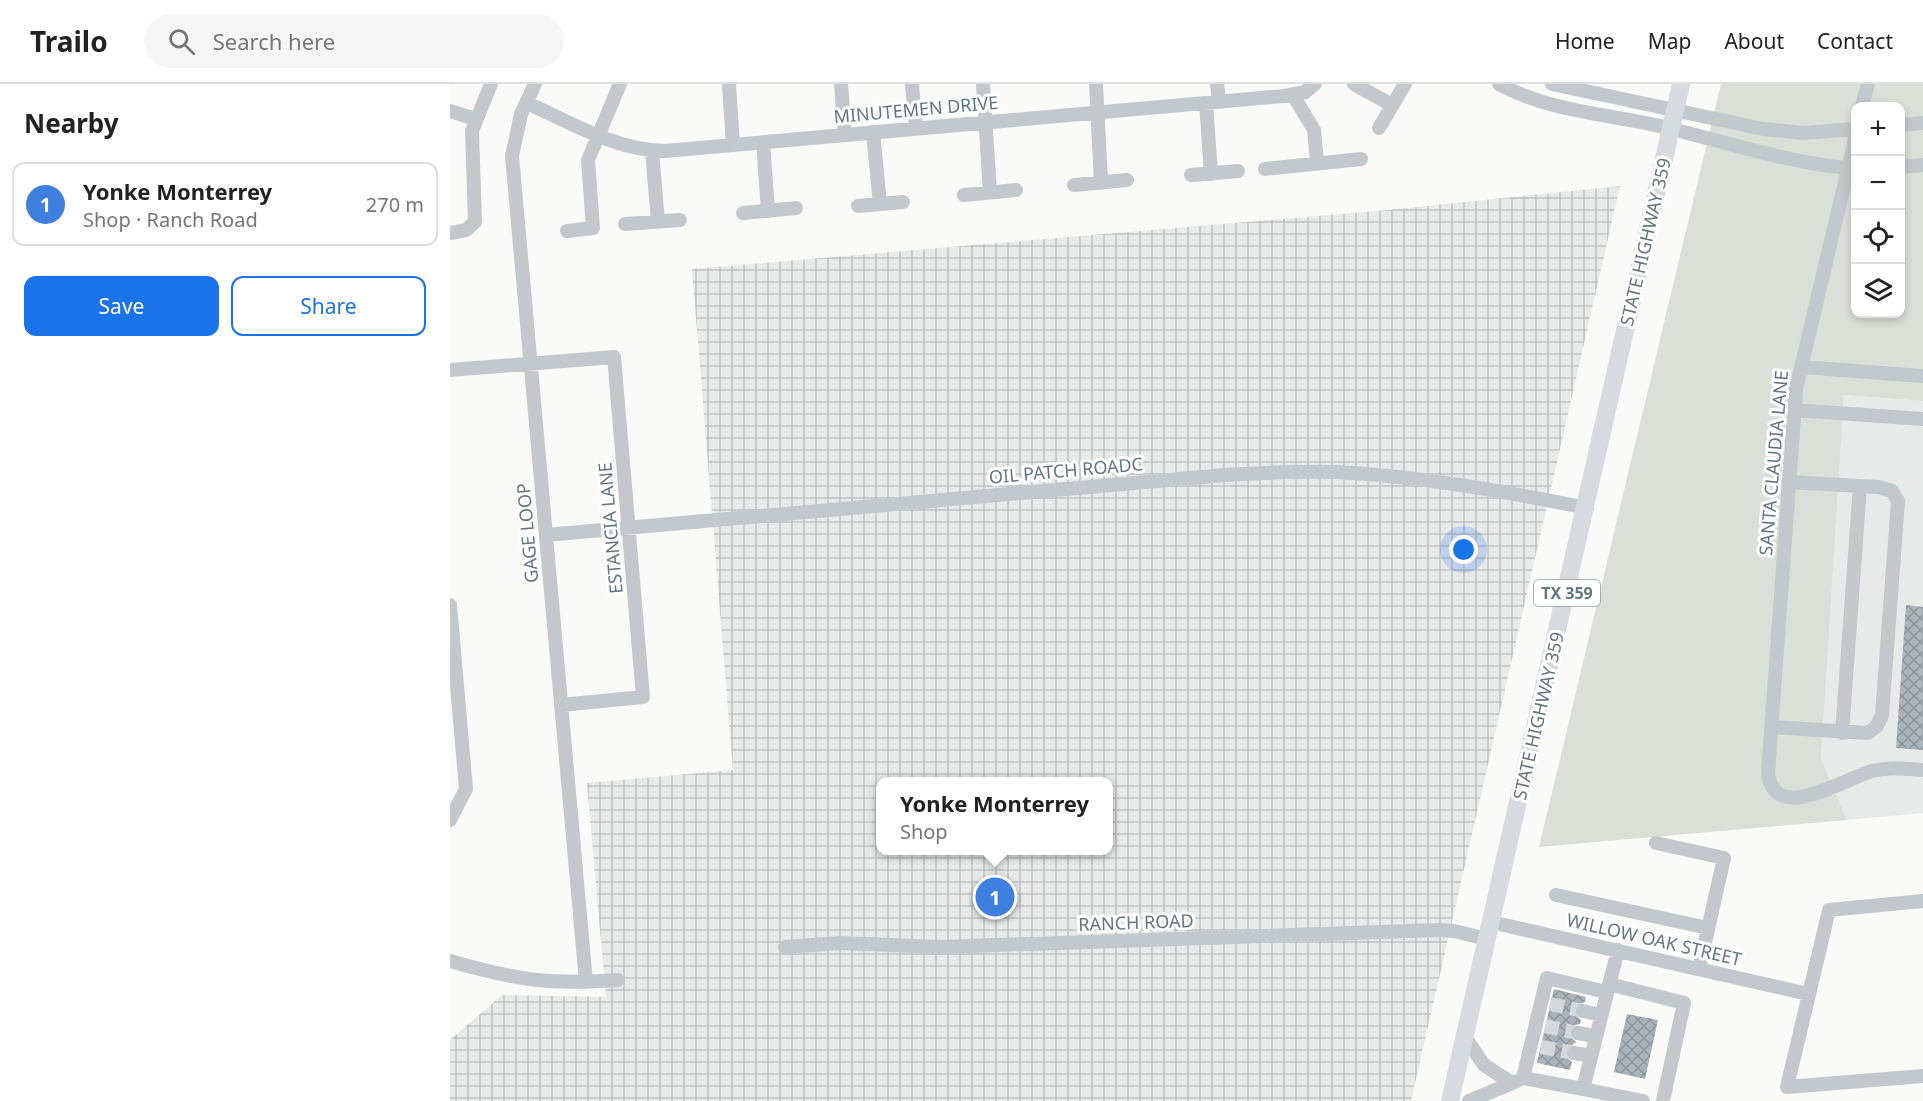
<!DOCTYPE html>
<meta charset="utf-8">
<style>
body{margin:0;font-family:"Noto Sans",sans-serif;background:#f6f6f6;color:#222}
.controls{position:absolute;right:18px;top:18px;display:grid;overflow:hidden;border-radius:12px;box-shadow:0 3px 9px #0003}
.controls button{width:54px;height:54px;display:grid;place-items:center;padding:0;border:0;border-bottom:2px solid #e0e0e0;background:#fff;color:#222;font:30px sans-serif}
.you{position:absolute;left:1014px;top:466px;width:21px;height:21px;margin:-15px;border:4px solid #fff;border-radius:50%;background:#1a73e8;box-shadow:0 0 0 9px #1a73e833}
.badge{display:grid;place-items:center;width:39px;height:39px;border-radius:50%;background:#1a73e8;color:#fff;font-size:20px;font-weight:700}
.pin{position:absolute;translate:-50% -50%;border:3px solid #fff;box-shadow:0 2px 6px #0006}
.popup{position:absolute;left:426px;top:693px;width:237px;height:78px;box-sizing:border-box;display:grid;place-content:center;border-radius:12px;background:#fff;filter:drop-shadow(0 2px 4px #0005);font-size:20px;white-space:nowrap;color:#767676}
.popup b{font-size:22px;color:#222}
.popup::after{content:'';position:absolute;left:50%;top:100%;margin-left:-12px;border:12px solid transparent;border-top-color:#fff}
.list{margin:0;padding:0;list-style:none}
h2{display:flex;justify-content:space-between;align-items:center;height:78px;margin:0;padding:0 24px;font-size:26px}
h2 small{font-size:20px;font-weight:400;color:#767676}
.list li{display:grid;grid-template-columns:39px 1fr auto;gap:18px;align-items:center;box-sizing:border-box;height:84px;margin:0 12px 12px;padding:0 12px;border:2px solid #e0e0e0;border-radius:12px}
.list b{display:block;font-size:22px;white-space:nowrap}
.list p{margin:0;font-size:20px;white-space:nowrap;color:#767676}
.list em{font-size:20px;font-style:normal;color:#767676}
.actions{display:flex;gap:12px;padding:18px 24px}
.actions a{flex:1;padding:14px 0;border:2px solid #1a73e8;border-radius:12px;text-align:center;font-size:21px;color:#1a73e8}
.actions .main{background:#1a73e8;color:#fff}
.icon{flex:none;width:33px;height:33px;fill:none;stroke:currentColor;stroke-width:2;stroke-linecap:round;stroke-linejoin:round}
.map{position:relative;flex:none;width:1473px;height:1017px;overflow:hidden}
header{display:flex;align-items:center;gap:36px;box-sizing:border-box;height:84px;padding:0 30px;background:#fff;border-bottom:2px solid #e0e0e0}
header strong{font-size:28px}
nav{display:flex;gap:33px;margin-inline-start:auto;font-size:21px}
.search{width:420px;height:54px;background:#f6f6f6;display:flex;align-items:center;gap:15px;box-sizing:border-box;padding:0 21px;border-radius:33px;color:#767676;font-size:22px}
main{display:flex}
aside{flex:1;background:#fff}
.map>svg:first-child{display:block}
</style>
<header>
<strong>Trailo</strong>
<div class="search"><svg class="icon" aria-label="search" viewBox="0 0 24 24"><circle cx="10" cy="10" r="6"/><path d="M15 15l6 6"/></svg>Search here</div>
<nav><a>Home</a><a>Map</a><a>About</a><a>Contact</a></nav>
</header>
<main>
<aside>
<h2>Nearby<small></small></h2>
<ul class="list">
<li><span class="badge" style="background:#3f7fe0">1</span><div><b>Yonke Monterrey</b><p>Shop · Ranch Road</p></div><em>270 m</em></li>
</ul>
<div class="actions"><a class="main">Save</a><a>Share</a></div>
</aside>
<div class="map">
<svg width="1473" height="1017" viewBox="0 0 1473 1017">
<defs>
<pattern id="industrial-grid" width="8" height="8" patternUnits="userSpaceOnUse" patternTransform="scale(1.5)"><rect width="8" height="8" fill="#e8e9e9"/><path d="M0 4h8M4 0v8" fill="none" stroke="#c0c1c2"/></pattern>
<pattern id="building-cross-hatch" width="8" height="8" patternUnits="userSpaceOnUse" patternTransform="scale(1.5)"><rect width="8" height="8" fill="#aab3b9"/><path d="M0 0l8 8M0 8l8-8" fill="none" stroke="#8e969c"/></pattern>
</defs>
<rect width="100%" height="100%" fill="#fafaf8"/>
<!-- built -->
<path fill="#e8e9e9" d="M1394,311L1473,317V729L1397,736L1371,676Z"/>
<!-- industrial -->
<path fill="url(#industrial-grid)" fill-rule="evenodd" d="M1170,102L961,1017H0V956L52,911L156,913L137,699L283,686L242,185L938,126ZM431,698H659V766H431Z"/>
<!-- green -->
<path fill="#dadfd7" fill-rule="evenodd" d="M1271,0H1473V317L1394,311L1371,675L1397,736L1089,763ZM1406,22H1450V230H1406Z"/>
<!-- building -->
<path fill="url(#building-cross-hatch)" d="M1456,521L1473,523V666L1446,664Z
M1104,905L1136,913L1135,918L1127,921L1124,926L1127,933L1131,936L1130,940L1124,941L1119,947L1120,953L1126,958L1115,967L1116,973L1122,978L1120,986L1087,979Z
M1177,930L1208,936L1195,995L1164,988Z"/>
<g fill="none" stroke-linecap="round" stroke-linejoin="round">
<!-- minor-tunnel -->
<path stroke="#d5d9db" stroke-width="14" stroke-dasharray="14 7" stroke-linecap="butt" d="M1100,920L1133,927
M1095,942L1128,949
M1091,963L1124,969"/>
<!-- minor -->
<path stroke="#c3c8cc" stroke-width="14" d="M85,0L71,30L62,72L136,898
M279,0L283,61
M391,0L395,50
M462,0L466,44
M533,0L540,108
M646,0L651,98
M767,0L769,18
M904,0L942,21
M1049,0C1102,29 1164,30 1222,45C1282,60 1343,80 1406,85
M1102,0L1313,45L1353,49L1406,45
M843,11L864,46L867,79
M77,19C120,38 167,67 215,67L834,12L855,8L865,0
M756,19L761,90
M1412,22L1418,0
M0,27L25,35
M1450,41L1473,39
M929,44L955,0
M423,48L430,120
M1406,51L1346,305L1318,689C1324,741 1394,695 1422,687C1439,683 1456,685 1473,686
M313,58L318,127
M202,67L208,137
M1450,83L1473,81
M815,85L911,75
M741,91L788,87
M624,101L677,96
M514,111L566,106
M408,122L453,118
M293,129L346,124
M175,140L230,136
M117,147L143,144L138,76L170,0
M0,149L16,146L25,138L22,47L41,0
M1351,283L1473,292
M0,286L164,273L193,613L111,621
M1344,326L1473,335
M96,451L775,391C811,389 848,387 884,388C970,392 1053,407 1137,424
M0,521L16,705L0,736
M1322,643L1418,649L1427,642L1432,631L1448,417L1442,407L1428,403L1338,398
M1392,649L1410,402
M1206,759L1274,774L1249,885
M1106,811L1258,844
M1473,817L1379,826L1337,1003L1473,992
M1041,838L1358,910
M335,863L390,859L490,863L989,846L1004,847L1037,855
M0,877C66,896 99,901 168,896
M1159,900L1234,919L1213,1017
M1156,908L1097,894L1073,994L1133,1005L1168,866
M1133,927L1151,931
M1128,949L1145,952
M1015,953L1034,981L1062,999
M1124,969L1141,972
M1133,1005L1193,1017
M1019,1017L1067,997"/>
<!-- major -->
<path stroke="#d6dbdf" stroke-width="18" d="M1000,1017L1231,0"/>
</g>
<g text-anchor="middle" stroke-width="6" stroke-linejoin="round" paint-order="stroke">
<!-- shield labels -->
<rect fill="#fff" stroke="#939fa8" stroke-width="1.5" x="1084" y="496" width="66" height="26" rx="4.5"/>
<g font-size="16" font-weight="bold" fill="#657683">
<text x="1117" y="515">TX 359</text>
</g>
<!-- street labels -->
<g font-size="18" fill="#657683" stroke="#fff">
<text transform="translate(466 26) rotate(-5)" y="6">MINUTEMEN DRIVE</text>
<text transform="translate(1196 158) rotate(-77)" y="6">STATE HIGHWAY 359</text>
<text transform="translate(1324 379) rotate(-85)" y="6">SANTA CLAUDIA LANE</text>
<text transform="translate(616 387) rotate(-5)" y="6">OIL PATCH ROADC</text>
<text transform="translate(161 444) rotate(-95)" y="6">ESTANCIA LANE</text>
<text transform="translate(78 449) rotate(-95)" y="6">GAGE LOOP</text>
<text transform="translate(1089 632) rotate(-77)" y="6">STATE HIGHWAY 359</text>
<text transform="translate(686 839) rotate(-2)" y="6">RANCH ROAD</text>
<text transform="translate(1204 856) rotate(13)" y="6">WILLOW OAK STREET</text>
</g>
</g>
</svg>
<div class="controls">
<button>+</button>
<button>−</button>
<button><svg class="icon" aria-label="locate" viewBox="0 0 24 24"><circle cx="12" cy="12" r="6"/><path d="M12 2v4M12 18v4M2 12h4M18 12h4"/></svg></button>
<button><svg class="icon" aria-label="layers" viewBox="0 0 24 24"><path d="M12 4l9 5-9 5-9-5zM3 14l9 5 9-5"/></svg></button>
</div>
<div class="you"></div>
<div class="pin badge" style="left:545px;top:813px;background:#3f7fe0">1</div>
<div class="popup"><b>Yonke Monterrey</b>Shop</div>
</div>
</main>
